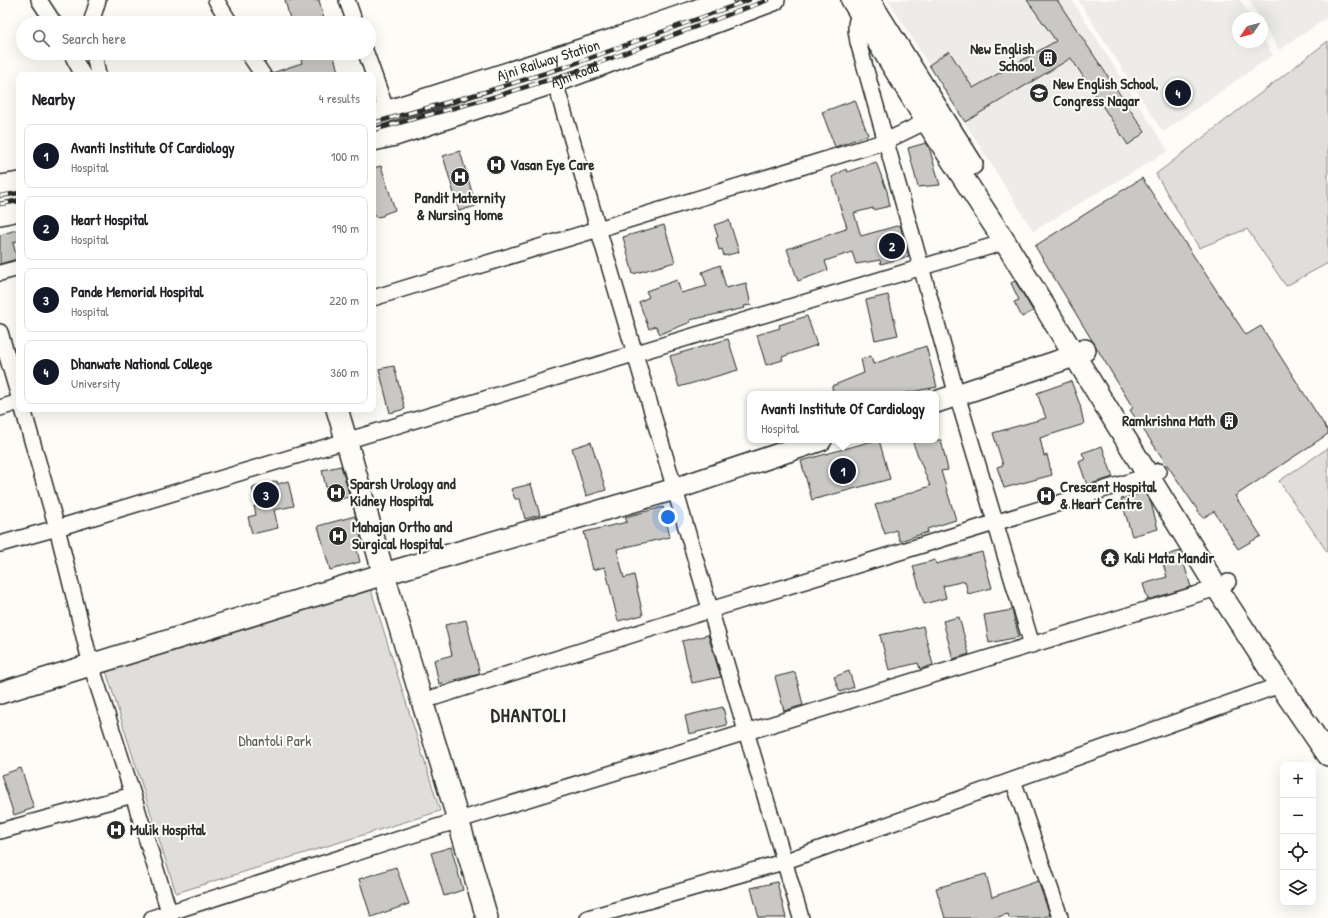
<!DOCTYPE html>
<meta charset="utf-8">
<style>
body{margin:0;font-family:"Patrick Hand",sans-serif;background:#f6f6f6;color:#202124}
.controls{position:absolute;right:12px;bottom:12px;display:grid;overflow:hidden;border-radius:8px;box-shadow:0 4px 16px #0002}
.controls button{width:36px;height:36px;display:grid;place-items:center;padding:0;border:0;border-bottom:1px solid #e0e0e0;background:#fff;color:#202124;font:20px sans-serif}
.compass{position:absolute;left:1232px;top:12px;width:36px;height:36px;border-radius:50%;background:#fff;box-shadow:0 4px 16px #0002;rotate:235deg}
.you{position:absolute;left:668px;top:517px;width:14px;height:14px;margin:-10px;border:3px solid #fff;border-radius:50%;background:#1a73e8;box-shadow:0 0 0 6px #1a73e833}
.badge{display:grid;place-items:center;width:26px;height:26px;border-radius:50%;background:#111827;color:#fff;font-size:13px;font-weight:700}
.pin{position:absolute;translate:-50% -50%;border:2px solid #fff;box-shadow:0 1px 4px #0006}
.popup{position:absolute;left:747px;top:391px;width:192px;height:52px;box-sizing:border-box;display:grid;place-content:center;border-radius:8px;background:#fff;filter:drop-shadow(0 1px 3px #0005);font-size:13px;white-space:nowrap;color:#757577}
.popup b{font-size:15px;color:#202124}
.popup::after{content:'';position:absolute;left:50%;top:100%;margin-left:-8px;border:8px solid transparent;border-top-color:#fff}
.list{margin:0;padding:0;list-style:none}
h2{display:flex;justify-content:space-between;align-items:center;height:52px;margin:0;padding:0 16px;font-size:17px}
h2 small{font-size:13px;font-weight:400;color:#757577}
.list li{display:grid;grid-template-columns:26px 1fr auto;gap:12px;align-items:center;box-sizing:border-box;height:64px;margin:0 8px 8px;padding:0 8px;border:1px solid #e0e0e0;border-radius:8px}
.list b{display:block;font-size:15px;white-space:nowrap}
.list p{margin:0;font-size:13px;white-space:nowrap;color:#757577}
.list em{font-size:13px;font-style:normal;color:#757577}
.icon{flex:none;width:22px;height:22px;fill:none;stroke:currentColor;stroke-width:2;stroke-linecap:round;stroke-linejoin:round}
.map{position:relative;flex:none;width:1328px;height:918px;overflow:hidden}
.search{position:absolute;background:#fff;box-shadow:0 4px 16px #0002;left:16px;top:16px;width:360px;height:44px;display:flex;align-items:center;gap:10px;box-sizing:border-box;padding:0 14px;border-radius:22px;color:#757577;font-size:15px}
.panel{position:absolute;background:#fff;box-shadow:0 4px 16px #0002;left:16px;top:72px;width:360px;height:340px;border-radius:8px}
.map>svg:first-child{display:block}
</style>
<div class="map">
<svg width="1328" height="918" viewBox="0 0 1328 918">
<rect width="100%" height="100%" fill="#fdfcf7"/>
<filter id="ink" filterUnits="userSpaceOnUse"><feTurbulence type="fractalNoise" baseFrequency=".025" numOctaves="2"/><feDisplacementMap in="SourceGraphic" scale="8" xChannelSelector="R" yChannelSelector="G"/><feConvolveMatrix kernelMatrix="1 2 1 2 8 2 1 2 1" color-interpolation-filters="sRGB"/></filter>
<g filter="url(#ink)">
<!-- built -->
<path fill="#edece8" d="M888,0H1072L1168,151L1033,231Z
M1078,0H1240L1251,18H1238V42H1262V37L1273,55L1163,132Z
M1249,0H1328V17L1279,50L1262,22V18H1260Z"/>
<!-- green -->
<path fill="#dfdeda" stroke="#858482" d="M1328,41V263L1286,286L1247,229L1199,248L1156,174Z
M1328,448V553L1279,481Z
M371,590L440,811L176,893L106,671Z"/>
<!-- building -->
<path fill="#c9c8c4" stroke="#2b2b2b" d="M285,0H319L325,23H291Z
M1027,0H1057L1145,132L1128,145L1071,58L965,122L929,65L949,51L973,88L1056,41Z
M299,53H333L339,75H272V73L302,63Z
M855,100L868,135L835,147L822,112Z
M926,143L929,147L940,185L918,187L908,148Z
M460,151L476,206L459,211L443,156Z
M876,162L887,191L890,206L873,210V208L854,213L861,236L900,225L909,256L881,264L880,260L856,264L852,252L825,261L828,270L798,281L787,249L846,229L845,228L847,227L838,201L839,200L832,177L846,169L847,172Z
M381,166L395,210L384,214L383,216L375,217L373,209V168Z
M1142,178L1246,335L1261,326L1328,431V434L1235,496L1261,536L1238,549L1214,511L1203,518L1130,410L1133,408L1035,246Z
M729,220L739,252L724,256L722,249L719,250L716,238L718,237L714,225Z
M664,225L675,262L633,274L623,237Z
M19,229V240L13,243L17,259L0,264V235Z
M720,265L726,288L746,283L751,305L744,306L745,308L690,320L691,322L660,334L656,326L649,329L639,302L649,297L646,291L677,280L681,293L707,286L702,272Z
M1015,281L1033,311L1022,317L1014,302L1019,300L1011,283Z
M888,295L898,335L875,340L866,300Z
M807,316L817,345L782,357L783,360L766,365L757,335L780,328L779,325Z
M728,339L738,370L679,387L670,356Z
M926,346L937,387L901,394H833L832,386L864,373L861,359L871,356L873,364Z
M394,366L405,409L390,413L379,369Z
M1071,381L1080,405L1084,424L1040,438L1044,456L1047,455L1052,475L1004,488L997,467L1003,465L993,433L1046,418L1037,393Z
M876,440H879L890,479L812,500L801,461Z
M920,440H941L948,470L941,471L956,520L927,529L928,532L900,541L896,530L885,534L875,505L930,486L913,443Z
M591,442L606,490L586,496L572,448Z
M1102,446L1113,477L1087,485L1079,462L1085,459L1082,453Z
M341,466L350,497L329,501L322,470Z
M277,481L278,484L288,481L294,506L274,510L278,528L252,534L248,517L256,515L254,506H257L252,488Z
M531,484L540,515L525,519L520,499H515L511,489Z
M1144,492L1151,503L1158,529L1132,536L1121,499Z
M663,507L670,537L617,549L624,578L634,575L643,615L618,621L605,567L593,570L584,532L627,522L625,517Z
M355,516L364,548L357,550L360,562L330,570L318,526Z
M1180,551L1191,587L1148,600L1143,584L1167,577L1161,557Z
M982,552L992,588L968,594L965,581L943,586L946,598L924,604L913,566L935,560L936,564Z
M1012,610L1019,637L989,643L984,615Z
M959,617L969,654L953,659L943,621Z
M466,620L480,674L439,684L434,660L452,655L445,625Z
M923,626L933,665L920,669L918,663L889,670L880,635L899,631V632Z
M708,635L721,677L692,683L682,641Z
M849,671L854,687L840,692L834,677Z
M795,672L803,705L784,711L775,677Z
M723,707L727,725L689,734L685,716Z
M21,768L34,808L14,815L1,775Z
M451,847L463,890L444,896L431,853Z
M396,867L409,904L371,917L359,879Z
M986,874L992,897L1038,881L1050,915L1042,918H1009L1008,914L994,918H945L936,888Z
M777,882L786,918H759L751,888Z"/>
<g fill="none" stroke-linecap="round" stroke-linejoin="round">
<defs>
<path id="street" d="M39,0L54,23
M216,0L230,23
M347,0L355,23
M860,13C854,23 856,31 858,42L957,395L1032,645
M91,23L98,0
M71,53L83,75
M94,53L98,75
M248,53L263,75
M366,53L387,112
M555,82L801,918
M0,273L19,268
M373,298L886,141L935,117
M0,332L19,397
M0,408L19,402
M23,409L57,528L91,665L133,795L171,918
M0,544L57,528L1005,242
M423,701L710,610L1148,476L1159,471
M1013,780L1060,917L1059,918
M0,831L133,795
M152,918L459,820L1217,588L1228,582
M588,918L783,862L1280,685"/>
<g id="secondary">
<path d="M852,0L927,122L1005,242L1217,588L1280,685L1328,755"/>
<path d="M869,0L972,164"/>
<path id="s1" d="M373,116L612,40L692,12L723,0"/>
<path id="s2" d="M373,140L395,135L555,82L774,0"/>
<path d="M0,186L19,183"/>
<path d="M0,214L19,210"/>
<path d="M936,402L1074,356L1085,350"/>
<path d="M337,409C354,464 368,520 384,575C418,690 454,803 487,918"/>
<path d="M0,693L384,574L675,489L821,440"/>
</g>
</defs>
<!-- street casing -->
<use href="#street" stroke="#2b2b2b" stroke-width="18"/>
<!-- secondary casing -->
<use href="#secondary" stroke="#2b2b2b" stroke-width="24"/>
<!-- street -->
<use href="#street" stroke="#fdfcf7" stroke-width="15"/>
<!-- secondary -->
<use href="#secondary" stroke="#fdfcf7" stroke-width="21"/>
<defs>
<path id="rail" d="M373,123L488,91L571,65L749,0
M373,130L490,98L574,72L768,0
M0,196L19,193
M0,204L19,201"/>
</defs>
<!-- rail casing -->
<use href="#rail" stroke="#2b2b2b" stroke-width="4.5"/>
<!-- rail -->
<use href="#rail" stroke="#fdfcf7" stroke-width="3" stroke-dasharray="9" stroke-linecap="butt"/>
</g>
</g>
<!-- icons -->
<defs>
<symbol id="building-disc" viewBox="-11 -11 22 22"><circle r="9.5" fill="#2b2b2b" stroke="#fdfcf7"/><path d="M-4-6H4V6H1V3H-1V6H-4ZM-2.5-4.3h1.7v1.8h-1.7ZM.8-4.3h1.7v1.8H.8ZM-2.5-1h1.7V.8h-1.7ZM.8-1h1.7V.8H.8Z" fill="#fff"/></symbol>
<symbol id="school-disc" viewBox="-11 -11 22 22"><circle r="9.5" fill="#2b2b2b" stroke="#fdfcf7"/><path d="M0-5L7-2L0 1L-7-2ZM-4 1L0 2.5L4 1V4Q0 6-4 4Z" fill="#fff"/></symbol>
<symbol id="hospital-disc" viewBox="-11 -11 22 22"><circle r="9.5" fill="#2b2b2b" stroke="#fdfcf7"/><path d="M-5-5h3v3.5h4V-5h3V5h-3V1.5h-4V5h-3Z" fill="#fff"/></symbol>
<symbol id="temple-disc" viewBox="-11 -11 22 22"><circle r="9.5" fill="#2b2b2b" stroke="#fdfcf7"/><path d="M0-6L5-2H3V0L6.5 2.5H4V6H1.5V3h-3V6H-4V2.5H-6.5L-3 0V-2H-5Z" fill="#fff"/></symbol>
</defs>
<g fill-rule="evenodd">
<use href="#building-disc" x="1037" y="47" width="22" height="22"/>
<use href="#school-disc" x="1028" y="82" width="22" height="22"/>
<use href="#hospital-disc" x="485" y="154" width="22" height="22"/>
<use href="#hospital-disc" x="449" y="166" width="22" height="22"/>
<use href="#building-disc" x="1218" y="410" width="22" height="22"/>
<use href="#hospital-disc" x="325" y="482" width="22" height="22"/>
<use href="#hospital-disc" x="1035" y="485" width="22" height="22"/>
<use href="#hospital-disc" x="327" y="525" width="22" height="22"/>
<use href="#temple-disc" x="1099" y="547" width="22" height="22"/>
<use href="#hospital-disc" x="105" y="819" width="22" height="22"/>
</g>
<g text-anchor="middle" stroke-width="4" stroke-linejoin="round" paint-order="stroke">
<!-- poi labels -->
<g font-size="15" font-weight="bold" fill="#2b2b2b" stroke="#fdfcf7" text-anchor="start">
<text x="1034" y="54" text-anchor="end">New English<tspan x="1034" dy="17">School</tspan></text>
<text x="1053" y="89">New English School,<tspan x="1053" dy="17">Congress Nagar</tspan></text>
<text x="510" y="170">Vasan Eye Care</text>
<text x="460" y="203" text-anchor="middle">Pandit Maternity<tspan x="460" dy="17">&amp; Nursing Home</tspan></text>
<text x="1215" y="426" text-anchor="end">Ramkrishna Math</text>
<text x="350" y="489">Sparsh Urology and<tspan x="350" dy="17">Kidney Hospital</tspan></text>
<text x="1060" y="492">Crescent Hospital<tspan x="1060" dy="17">&amp; Heart Centre</tspan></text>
<text x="352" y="532">Mahajan Ortho and<tspan x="352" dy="17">Surgical Hospital</tspan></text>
<text x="1124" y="563">Kali Mata Mandir</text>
<text x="130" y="835">Mulik Hospital</text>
</g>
<!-- street labels -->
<g font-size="15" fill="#2b2b2b" stroke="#fdfcf7">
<text dy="5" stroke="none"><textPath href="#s1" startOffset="184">Ajni Railway Station</textPath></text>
<text dy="5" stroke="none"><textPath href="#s2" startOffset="212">Ajni Road</textPath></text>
</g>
<!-- park labels -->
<g font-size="15" fill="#585857" stroke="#fdfcf7">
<text x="275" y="746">Dhantoli Park</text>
</g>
<!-- district labels -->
<g font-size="19" font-weight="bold" letter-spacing="1" fill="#2b2b2b" stroke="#fdfcf7">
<text x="529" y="722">DHANTOLI</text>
</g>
</g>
</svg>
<div class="controls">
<button>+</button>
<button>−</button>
<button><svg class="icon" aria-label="locate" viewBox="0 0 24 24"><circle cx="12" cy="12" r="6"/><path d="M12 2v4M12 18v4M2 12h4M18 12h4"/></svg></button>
<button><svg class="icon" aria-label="layers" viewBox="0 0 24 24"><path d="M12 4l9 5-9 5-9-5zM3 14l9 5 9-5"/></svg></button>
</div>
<svg class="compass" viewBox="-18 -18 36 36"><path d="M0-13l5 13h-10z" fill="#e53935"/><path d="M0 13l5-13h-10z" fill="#757577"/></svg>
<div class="you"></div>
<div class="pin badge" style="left:843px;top:471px">1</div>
<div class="popup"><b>Avanti Institute Of Cardiology</b>Hospital</div>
<div class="pin badge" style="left:892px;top:246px">2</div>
<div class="pin badge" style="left:266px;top:495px">3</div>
<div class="pin badge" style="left:1178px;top:93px">4</div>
<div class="search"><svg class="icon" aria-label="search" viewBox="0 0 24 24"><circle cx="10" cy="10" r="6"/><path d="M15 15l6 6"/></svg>Search here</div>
<section class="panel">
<h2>Nearby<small>4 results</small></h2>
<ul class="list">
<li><span class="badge">1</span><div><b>Avanti Institute Of Cardiology</b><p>Hospital</p></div><em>100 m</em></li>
<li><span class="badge">2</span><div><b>Heart Hospital</b><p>Hospital</p></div><em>190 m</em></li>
<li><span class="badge">3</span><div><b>Pande Memorial Hospital</b><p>Hospital</p></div><em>220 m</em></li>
<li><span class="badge">4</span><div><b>Dhanwate National College</b><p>University</p></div><em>360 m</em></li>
</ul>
</section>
</div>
